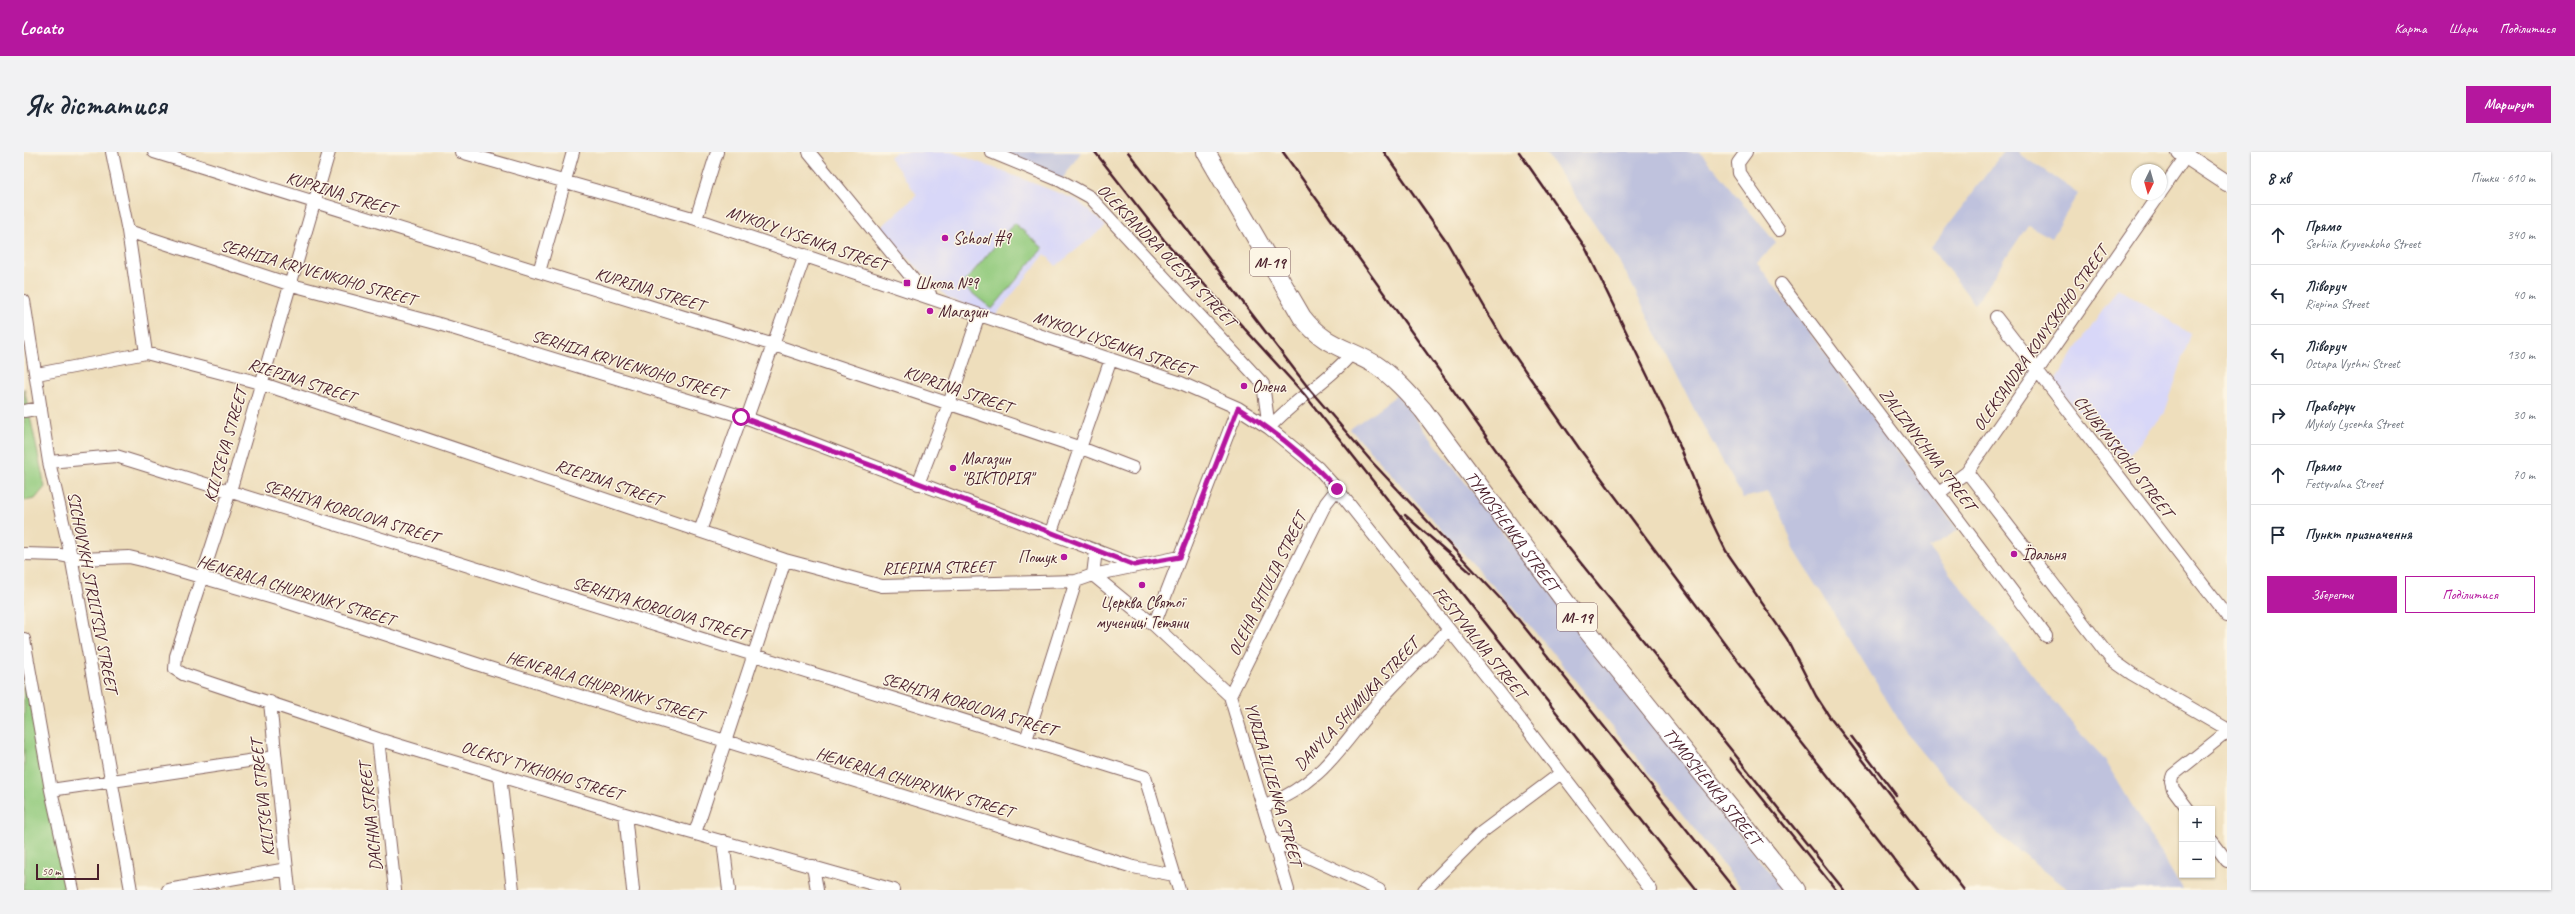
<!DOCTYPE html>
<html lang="uk">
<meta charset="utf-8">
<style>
body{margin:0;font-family:Caveat,sans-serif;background:#f2f2f3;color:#1f2937}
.controls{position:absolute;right:12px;bottom:12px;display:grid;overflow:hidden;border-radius:0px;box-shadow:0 1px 3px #0004}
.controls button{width:36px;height:36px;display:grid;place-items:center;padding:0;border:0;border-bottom:1px solid #e0e1e3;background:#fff;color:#1f2937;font:20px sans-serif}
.compass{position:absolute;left:2107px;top:12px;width:36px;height:36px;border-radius:50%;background:#fff;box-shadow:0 1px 3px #0004;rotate:185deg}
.scale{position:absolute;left:12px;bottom:10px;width:63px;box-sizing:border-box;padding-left:4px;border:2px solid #4a1f2b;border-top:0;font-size:11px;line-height:14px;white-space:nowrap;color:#4a1f2b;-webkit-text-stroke:3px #fcf5e5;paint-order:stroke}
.stop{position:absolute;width:12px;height:12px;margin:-9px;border:3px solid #b5179e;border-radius:50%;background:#fff}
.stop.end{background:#b5179e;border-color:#fff;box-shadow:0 1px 4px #0008}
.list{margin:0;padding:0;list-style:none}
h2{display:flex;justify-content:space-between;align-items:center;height:52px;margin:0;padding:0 16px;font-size:17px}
h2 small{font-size:13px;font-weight:400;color:#747a83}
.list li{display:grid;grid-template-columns:26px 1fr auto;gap:12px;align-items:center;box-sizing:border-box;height:60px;padding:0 16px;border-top:1px solid #e0e1e3}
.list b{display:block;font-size:15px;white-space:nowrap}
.list p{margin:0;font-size:13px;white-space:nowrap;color:#747a83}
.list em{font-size:13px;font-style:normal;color:#747a83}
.actions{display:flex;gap:8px;padding:12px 16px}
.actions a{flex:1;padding:9px 0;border:1px solid #b5179e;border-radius:0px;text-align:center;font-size:14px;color:#b5179e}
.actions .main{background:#b5179e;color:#fff}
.icon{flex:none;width:22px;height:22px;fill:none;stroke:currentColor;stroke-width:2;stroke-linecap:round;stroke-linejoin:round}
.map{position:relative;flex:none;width:2203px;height:738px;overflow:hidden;border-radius:0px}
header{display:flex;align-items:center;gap:24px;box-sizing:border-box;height:56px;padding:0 20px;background:#b5179e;color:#fff}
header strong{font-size:19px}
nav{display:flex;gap:22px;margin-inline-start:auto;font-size:14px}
.intro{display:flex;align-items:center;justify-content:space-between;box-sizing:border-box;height:96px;padding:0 24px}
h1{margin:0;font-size:28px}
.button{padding:10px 18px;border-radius:0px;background:#b5179e;color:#fff;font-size:14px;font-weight:700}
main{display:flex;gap:24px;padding:0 24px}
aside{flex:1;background:#fff;border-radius:0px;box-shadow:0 1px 3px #0004}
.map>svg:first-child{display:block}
</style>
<header>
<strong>Locato</strong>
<nav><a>Карта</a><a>Шари</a><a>Поділитися</a></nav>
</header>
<div class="intro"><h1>Як дістатися</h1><a class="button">Маршрут</a></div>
<main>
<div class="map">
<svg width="2203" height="738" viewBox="0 0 2203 738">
<rect width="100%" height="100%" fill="#fcf5e5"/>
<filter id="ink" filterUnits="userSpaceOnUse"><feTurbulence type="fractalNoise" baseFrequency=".025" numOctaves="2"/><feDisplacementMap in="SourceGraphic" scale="8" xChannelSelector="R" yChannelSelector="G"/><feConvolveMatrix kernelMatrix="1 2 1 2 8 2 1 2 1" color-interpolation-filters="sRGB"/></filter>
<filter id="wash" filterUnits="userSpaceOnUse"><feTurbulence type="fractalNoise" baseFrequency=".012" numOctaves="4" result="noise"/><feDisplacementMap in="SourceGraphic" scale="16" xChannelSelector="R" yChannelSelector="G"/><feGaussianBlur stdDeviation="0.9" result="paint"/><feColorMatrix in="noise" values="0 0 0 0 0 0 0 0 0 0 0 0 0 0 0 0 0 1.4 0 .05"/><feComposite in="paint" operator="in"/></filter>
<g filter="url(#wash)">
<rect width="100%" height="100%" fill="#eedebc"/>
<!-- built -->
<path fill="#d8d7f8" d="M872,0H928L1053,48L1082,74L1032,114L1021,102L971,164L924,146L855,77L893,43L865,5Z
M2094,136L2167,182L2141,260L2100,310L2029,231Z"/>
<!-- industrial -->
<path fill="#bfc2dd" d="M967,0H1057L1037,29Z
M1521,0H1676L1752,91L1733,111L1934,378L1905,396L2054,579L2080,606L2158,738H2045L1977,685L1917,622L1884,583L1797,440L1770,397L1757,361L1744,340L1719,346L1671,259L1598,113Z
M1979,0H1993L2054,41L2028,86L2004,73L1951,152L1907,96Z
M1373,243L1759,738H1719L1521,491L1326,277Z"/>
<!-- green -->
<path fill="#92ca7d" stroke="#6e7454" d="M990,71L1019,96L968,157L938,133Z
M0,236L21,335L11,347L0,349Z
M0,519L46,738H0Z"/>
</g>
<g filter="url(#ink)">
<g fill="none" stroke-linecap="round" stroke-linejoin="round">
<defs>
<path id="minor" d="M88,0L104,79L122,201
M130,0L750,193L1057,296L1109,316
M305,0L206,339L152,504L151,517L159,522L354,587L601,662L870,738
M437,0L672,67L1157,231L1214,256L1245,276L1294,316L1313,337L1475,540L1627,738
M785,0L893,132L906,142
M967,0L1037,29L1066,45L1239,232L1245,276
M1722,0L1714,11L1715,21L1755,78
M2137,40L2165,0
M672,67L693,0
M104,79L268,133L415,172L723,266L1110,413
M515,120L549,0
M1757,132L2022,484
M0,149L25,310L47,404L107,738
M1972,165L2203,464
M13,222L122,201L236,231L761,408L858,434L1052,429L1069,423L1156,405
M0,259L17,256
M723,266L781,103
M1245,276C1270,247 1304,230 1328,201
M25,310L92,304L1121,625L1155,738
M1943,320L2087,507L2108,522L2203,577
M894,332L925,252L955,163
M1915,341L1943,320L2136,42
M676,379L717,265
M1027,380L1087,207
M1072,398L1069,423L1130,473L1206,544L1264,738
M0,402L36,403L57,407L105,405L122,409L256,448L462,515L1109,715L1150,723
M1130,473L1214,256
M0,487L27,638L49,738
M1206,544L1302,351L1313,337
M246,550L265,738
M354,587L371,738
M1002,588L1052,429
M476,624L489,738
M27,638L251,605
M1239,655C1298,630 1312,601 1350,555C1373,528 1400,504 1424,478
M2164,657L2149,637L2147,629L2149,623L2203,580
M601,662L609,738
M671,681L761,408
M1248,688L1355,738
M699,689L705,738
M2188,689L2203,709
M789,714L793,738
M144,738L263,717
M1400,738L1458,680L1537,621"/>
<path id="major" d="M2156,0L2203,31"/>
<g id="highway">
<path id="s1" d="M1182,0L1278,165C1301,195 1322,195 1352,213C1370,225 1385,242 1399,258L1554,467L1772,738"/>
</g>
</defs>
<!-- minor casing -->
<use href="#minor" stroke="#83625e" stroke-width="14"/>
<!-- major casing -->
<use href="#major" stroke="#83625e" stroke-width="18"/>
<!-- highway casing -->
<use href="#highway" stroke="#83625e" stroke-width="20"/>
<!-- minor -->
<use href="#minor" stroke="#fff" stroke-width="12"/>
<!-- major -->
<use href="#major" stroke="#fff" stroke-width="16"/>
<!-- highway -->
<use href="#highway" stroke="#fff" stroke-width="18"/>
<!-- rail -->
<path stroke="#4a1f2b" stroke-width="2.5" d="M1071,0L1140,88L1280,242L1673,738
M1104,0L1286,238L1348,310L1485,456L1711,738
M1259,0L1519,364L1820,738
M1360,0L1423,90L1479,187L1555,296L1726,525L1894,738
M1495,0L1561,95L1644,266L1684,362L1702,399L1763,487L1792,544L1807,567L1940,738
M1381,363L1446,420
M1827,584L1872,643
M1706,606L1812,738"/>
</g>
</g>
<g fill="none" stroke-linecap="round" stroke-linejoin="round" filter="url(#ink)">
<!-- route -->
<path stroke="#b5179e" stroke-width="5" d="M717,265L1026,380L1110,413L1156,405L1214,256C1251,279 1283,305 1313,337"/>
</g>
<!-- markers -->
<g fill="#b5179e" stroke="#fcf5e5" stroke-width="1.5">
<circle cx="921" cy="86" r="4"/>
<rect x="879" y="127" width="8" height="8" rx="2"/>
<circle cx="906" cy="159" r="4"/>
<circle cx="1220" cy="234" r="4"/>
<circle cx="929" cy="316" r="4"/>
<circle cx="1990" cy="402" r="4"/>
<circle cx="1040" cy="405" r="4"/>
<circle cx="1118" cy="433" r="4"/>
</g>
<g text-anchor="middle" stroke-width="3" stroke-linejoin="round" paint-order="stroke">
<!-- shield labels -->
<g fill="#fcf5e5" stroke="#7f5f63" stroke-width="1">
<rect x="1226" y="96" width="40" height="28" rx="3"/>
<rect x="1533" y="451" width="40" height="28" rx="3"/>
</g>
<g font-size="16" font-weight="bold" fill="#4a1f2b">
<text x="1246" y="116">М-19</text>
<text x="1553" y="471">М-19</text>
</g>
<!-- street labels -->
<g font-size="17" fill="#4a1f2b" stroke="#fcf5e5">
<text transform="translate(317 41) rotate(17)" y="6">KUPRINA STREET</text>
<text transform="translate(783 86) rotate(19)" y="6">MYKOLY LYSENKA STREET</text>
<text transform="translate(1143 103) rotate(46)" y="6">OLEKSANDRA OLESYA STREET</text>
<text transform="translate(294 120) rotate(16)" y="6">SERHIIA KRYVENKOHO STREET</text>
<text transform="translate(626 137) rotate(17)" y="6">KUPRINA STREET</text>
<text transform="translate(2016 186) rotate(-55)" y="6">OLEKSANDRA KONYSKOHO STREET</text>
<text transform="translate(1090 191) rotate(19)" y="6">MYKOLY LYSENKA STREET</text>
<text transform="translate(605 212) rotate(17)" y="6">SERHIIA KRYVENKOHO STREET</text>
<text transform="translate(278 228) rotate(18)" y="6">RIEPINA STREET</text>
<text transform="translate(934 237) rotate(19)" y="6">KUPRINA STREET</text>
<text transform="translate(201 293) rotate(-74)" y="6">KILTSEVA STREET</text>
<text transform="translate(1904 297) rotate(53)" y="6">ZALIZNYCHNA STREET</text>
<text transform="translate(2100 304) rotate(52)" y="6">CHUBYNSKOHO STREET</text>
<text transform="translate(585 330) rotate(19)" y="6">RIEPINA STREET</text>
<text transform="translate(327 359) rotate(17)" y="6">SERHIYA KOROLOVA STREET</text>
<text dy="6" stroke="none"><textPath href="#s1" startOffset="496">TYMOSHENKA STREET</textPath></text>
<text transform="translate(914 415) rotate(-1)" y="6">RIEPINA STREET</text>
<text transform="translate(1243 432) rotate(-64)" y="6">OLEHA SHTULIA STREET</text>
<text transform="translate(272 438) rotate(17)" y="6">HENERALA CHUPRYNKY STREET</text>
<text transform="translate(69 440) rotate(79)" y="6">SICHOVYKH STRILTSIV STREET</text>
<text transform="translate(636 456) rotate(17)" y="6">SERHIYA KOROLOVA STREET</text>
<text transform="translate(1456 490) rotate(51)" y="6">FESTYVALNA STREET</text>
<text transform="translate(581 534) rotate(17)" y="6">HENERALA CHUPRYNKY STREET</text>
<text transform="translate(945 552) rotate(17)" y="6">SERHIYA KOROLOVA STREET</text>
<text transform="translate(1332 552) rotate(-47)" y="6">DANYLA SHUMUKA STREET</text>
<text transform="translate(518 618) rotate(17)" y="6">OLEKSY TYKHOHO STREET</text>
<text transform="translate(891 630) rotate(17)" y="6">HENERALA CHUPRYNKY STREET</text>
<text transform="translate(1250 632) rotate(74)" y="6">YURIIA ILLIENKA STREET</text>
<text dy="6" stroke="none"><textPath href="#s1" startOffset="820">TYMOSHENKA STREET</textPath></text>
<text transform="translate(238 646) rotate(-96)" y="6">KILTSEVA STREET</text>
<text transform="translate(346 665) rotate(-96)" y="6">DACHNA STREET</text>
</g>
<!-- poi labels -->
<g font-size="17" fill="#4a1f2b" stroke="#fcf5e5" text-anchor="start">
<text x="929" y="92">School #9</text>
<text x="891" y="137">Школа №9</text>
<text x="914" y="165">Магазин</text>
<text x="1228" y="240">Олена</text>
<text x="937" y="312">Магазин<tspan x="937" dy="20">"ВІКТОРІЯ"</tspan></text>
<text x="1998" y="408">Їдальня</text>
<text x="1032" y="411" text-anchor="end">Пошук</text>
<text x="1118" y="456" text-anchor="middle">Церква Святої<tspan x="1118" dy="20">мучениці Тетяни</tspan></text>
</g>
</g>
</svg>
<div class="controls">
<button>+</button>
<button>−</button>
</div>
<svg class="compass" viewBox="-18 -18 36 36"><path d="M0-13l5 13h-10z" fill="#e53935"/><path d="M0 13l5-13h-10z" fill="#747a83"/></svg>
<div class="scale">50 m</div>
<div class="stop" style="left:717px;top:265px"></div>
<div class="stop end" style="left:1313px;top:337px"></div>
</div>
<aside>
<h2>8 хв<small>Пішки · 610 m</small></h2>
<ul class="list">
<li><svg class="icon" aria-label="ahead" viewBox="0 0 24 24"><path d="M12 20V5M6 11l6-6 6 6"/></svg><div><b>Прямо</b><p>Serhiia Kryvenkoho Street</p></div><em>340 m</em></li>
<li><svg class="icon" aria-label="left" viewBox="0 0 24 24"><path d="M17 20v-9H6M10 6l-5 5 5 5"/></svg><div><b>Ліворуч</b><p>Riepina Street</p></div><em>40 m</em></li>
<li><svg class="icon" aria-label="left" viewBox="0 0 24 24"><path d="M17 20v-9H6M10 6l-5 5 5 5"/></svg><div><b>Ліворуч</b><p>Ostapa Vyshni Street</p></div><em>130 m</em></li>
<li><svg class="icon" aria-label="right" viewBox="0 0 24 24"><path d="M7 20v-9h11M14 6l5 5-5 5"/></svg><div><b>Праворуч</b><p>Mykoly Lysenka Street</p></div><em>30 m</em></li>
<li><svg class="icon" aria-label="ahead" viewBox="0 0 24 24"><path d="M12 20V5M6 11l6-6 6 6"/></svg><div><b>Прямо</b><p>Festyvalna Street</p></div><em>70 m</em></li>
<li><svg class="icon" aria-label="arrive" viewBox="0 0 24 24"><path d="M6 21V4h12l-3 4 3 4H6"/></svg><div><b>Пункт призначення</b></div></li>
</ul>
<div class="actions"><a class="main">Зберегти</a><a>Поділитися</a></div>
</aside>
</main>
